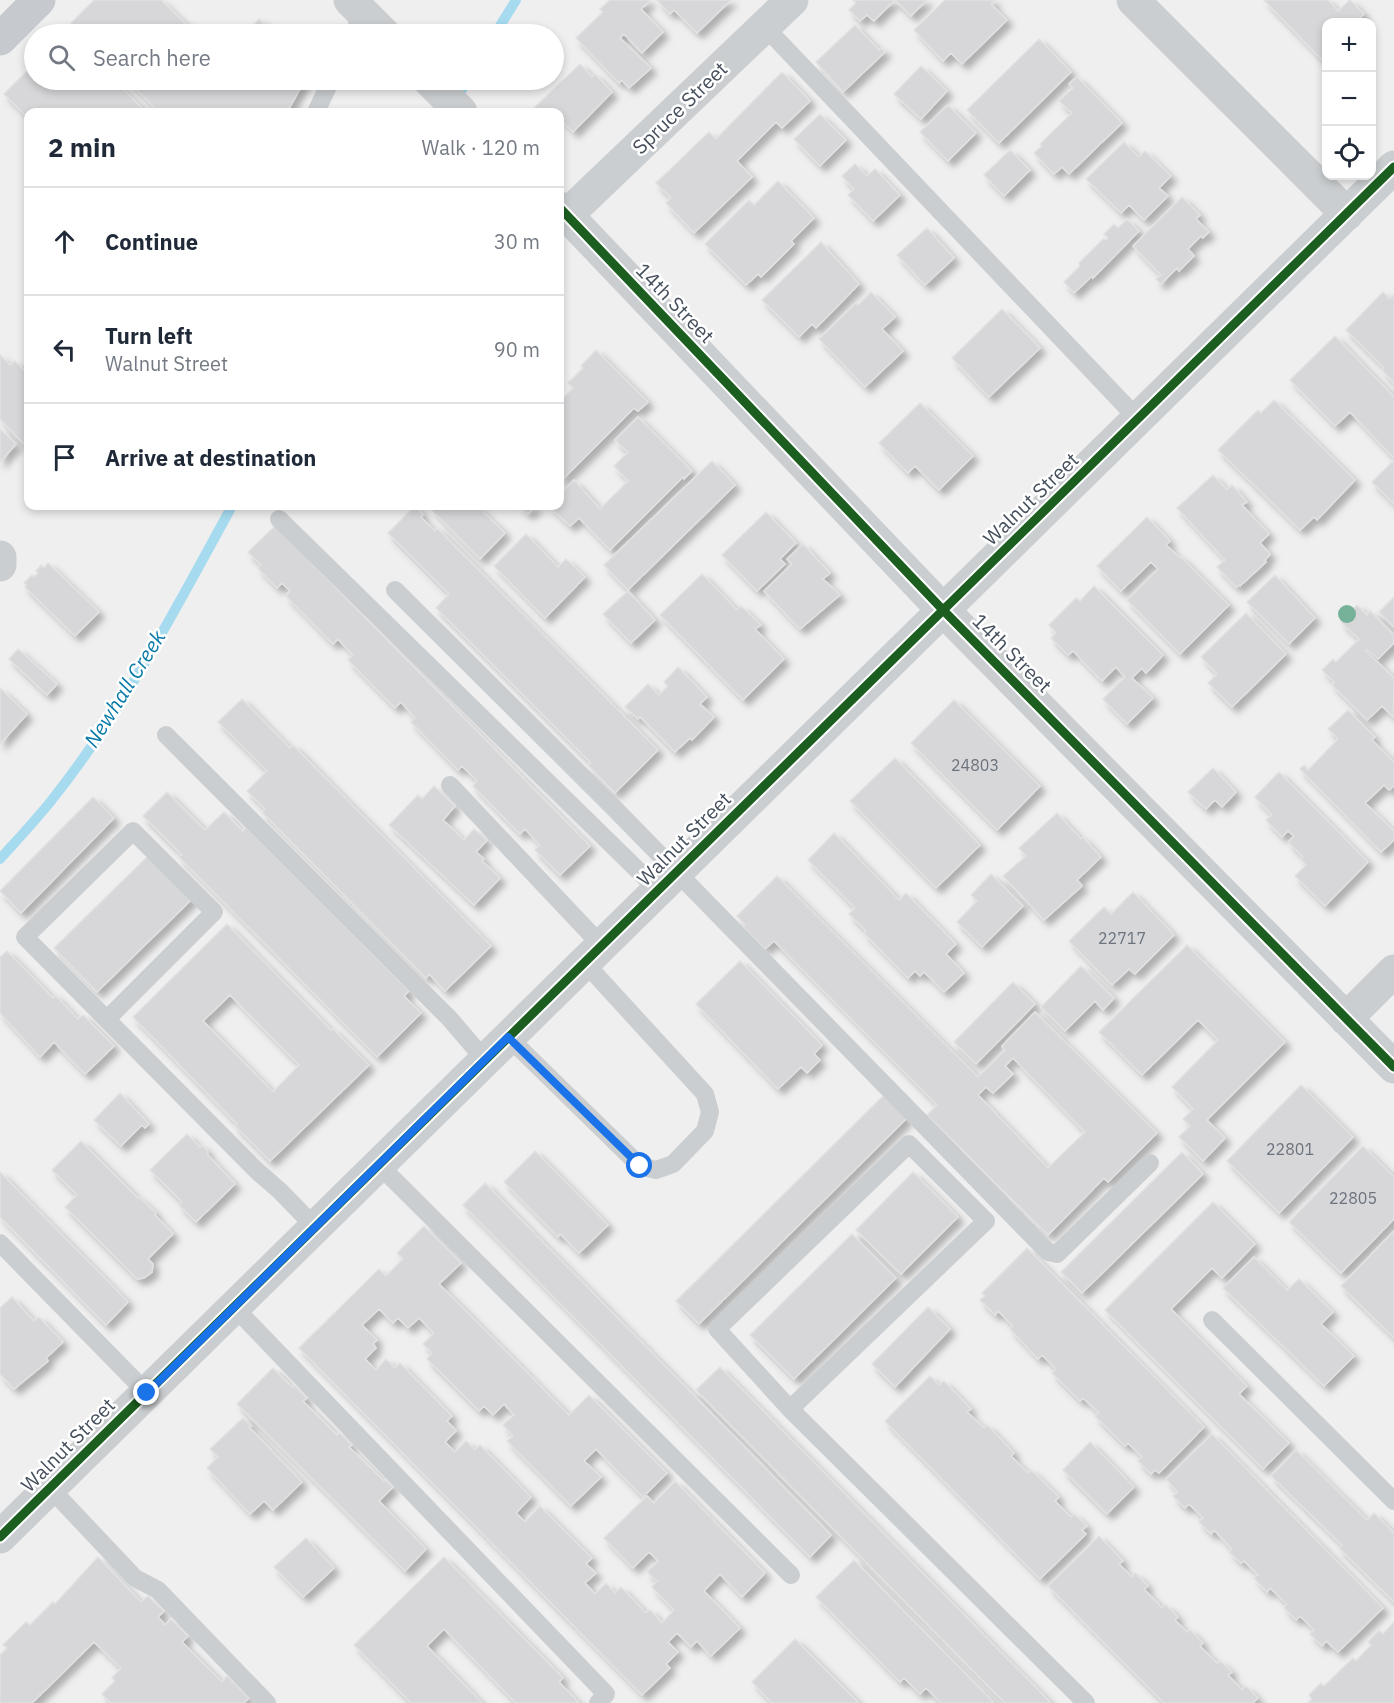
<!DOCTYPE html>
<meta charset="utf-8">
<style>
body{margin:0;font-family:"IBM Plex Sans",sans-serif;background:#f2f2f3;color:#1f2937}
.controls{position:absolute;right:18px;top:18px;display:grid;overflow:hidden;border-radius:12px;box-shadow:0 3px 9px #0003}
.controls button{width:54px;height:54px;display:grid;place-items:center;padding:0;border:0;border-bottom:2px solid #e0e1e3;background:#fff;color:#1f2937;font:30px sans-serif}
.stop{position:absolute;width:18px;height:18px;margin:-14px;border:4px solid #1a73e8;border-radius:50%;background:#fff}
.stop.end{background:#1a73e8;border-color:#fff;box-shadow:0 2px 6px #0008}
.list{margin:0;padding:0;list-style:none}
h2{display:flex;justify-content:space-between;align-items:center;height:78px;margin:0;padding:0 24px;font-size:26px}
h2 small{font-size:20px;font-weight:400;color:#747a83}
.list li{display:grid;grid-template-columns:39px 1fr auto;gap:18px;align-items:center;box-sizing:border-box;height:108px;padding:0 24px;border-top:2px solid #e0e1e3}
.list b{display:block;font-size:22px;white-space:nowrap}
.list p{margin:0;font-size:20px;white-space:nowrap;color:#747a83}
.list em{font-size:20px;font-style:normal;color:#747a83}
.icon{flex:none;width:33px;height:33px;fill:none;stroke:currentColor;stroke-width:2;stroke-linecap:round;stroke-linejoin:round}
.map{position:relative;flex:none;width:1394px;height:1703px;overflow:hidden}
.search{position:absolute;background:#fff;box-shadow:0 3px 9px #0003;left:24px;top:24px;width:540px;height:66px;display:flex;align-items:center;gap:15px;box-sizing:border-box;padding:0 21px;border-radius:33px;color:#747a83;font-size:22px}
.panel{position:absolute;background:#fff;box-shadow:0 3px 9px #0003;left:24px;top:108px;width:540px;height:402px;border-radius:12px}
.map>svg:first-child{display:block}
</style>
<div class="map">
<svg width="1394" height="1703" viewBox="0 0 1394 1703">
<defs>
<filter id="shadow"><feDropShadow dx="5.5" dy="5.5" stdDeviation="3" flood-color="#0004"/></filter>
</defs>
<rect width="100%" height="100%" fill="#f0efef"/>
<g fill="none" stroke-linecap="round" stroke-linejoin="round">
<!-- stream -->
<path stroke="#a6dbef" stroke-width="10" d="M495,34L516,0
M455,100L468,80
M0,859C17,840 35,821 51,801C123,711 177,606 232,506"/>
</g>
<!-- building -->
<path fill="#d7d7d9" stroke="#e1e1e2" stroke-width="1.5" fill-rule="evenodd" filter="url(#shadow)" d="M94,0H161L196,34H82L71,23Z
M610,0H648L650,1L641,9L663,32L642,53L624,34L620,38L651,68L629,88L622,80L619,83L576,38L603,12L600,9Z
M657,0H731L697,33L674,10L670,14Z
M853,0H895L874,21L867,15L860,21L849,10L856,3Z
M895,0H927L911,16Z
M945,0H995L991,4L1007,20L962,64L951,53L943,61L914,30Z
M1264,0H1328L1338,11L1350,0L1364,14L1356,22H1326V64Z
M259,19L274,34H244Z
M855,25L879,50L881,48L885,52L843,92L816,62Z
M1039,39L1071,72L999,143L967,110Z
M34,64V80H114L146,112H28V118L4,94Z
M580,64L592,77L595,74L612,92L573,132L560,118V112H538L534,108Z
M921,66L947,91L921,119L894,94Z
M782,72L810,101L782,128L776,122L737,161L752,177L694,233L666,203L671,198L656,183L709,132L716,139Z
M1077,77L1122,123L1069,174L1062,167L1054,174L1034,153L1042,146L1040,144L1072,113L1059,101L1073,88L1069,84Z
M127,80H305L287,112H159Z
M948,105L976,133L948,161L920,132Z
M820,114L846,140L820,166L794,139Z
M1124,142L1139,157L1145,151L1171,176L1159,188L1168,196L1144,220L1129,205L1121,213L1086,179Z
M1010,150L1030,170L1004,196L984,175Z
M855,164L867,176L875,169L900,195L873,221L848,195L854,189L842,176Z
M778,181L814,218L791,241L794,244L761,277L758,274L746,285L705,244L749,200L754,205Z
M1182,197L1200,215L1196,219L1209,232L1203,238L1201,236L1188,249L1194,256L1179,271L1177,268L1161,284L1156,279L1161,275L1133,246Z
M1127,219L1139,231L1093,278L1092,276L1074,293L1064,282L1080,266L1079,263L1103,239L1106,240L1108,238L1104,234L1114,224L1118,228Z
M927,228L954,258L925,285L897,255Z
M821,242L859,284L816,328L812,324L799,337L762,300Z
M871,292L895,317L882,329L903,351L865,387L819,339L856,303L858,305Z
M1383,292L1390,299L1394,295V383L1382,370L1384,368L1346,330Z
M1002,309L1040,348L989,397L952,358Z
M1335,336L1394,397V458L1350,412L1335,426L1290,380Z
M596,350L648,402L638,411L634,408L560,482V402L573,388L568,383L583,368L581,366Z
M0,355L10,365L15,361L28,375V448L0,419Z
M1274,400L1355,480L1317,520L1314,517L1300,530L1218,450L1258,410L1261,413Z
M920,403L973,456L939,490L915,466L908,473L879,443Z
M638,417L692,471L684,479L683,477L610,550L579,518L570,526L549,506H560V494L574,480L600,509L628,481L614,466L628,452L615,440Z
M0,429L16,444L0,462Z
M1394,460V504L1372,482Z
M712,461L735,485L628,590L604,565Z
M1213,475L1227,490L1232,485L1247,502L1242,505L1269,534L1260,543L1270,554L1265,560L1266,562L1240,586L1239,585L1236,587L1217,567L1225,560L1177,508Z
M415,506L423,515L421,517L435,531L437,528L658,750L615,793L588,765L591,763L436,608L449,594L388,533Z
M436,506H477L505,533L480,559L432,510Z
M519,506H536L528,514Z
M766,512L796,543L780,559L785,564L757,591L722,555Z
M1147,517L1170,541L1166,545L1180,558L1181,557L1229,605L1180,654L1127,600L1158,569L1151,562L1121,591L1097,566Z
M275,526L590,846L560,875L535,850L540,845L525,829L520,834L473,786L477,781L462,766L458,770L411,722L415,718L401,702L395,708L348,660L353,655L338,639L333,644L286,596L290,591L282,583L277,588L258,568L261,565L248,552Z
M526,534L558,567L566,559L585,577L545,618L494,566Z
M803,544L830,573L823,579L840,595L800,629L764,591L792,564L787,559Z
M48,563L99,612L75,636L25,587L27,585L24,583L32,575L34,577L38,573L36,571L41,565L44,568Z
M702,574L737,610L741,606L761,625L755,629L784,659L743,700L660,615Z
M1275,575L1315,618L1289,644L1247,602Z
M1094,586L1163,655L1146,673L1142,668L1132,678L1153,698L1127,724L1103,699L1125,677L1116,667L1102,681L1073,651L1068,655L1051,638L1056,633L1049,625L1076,598L1080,601Z
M628,591L655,620L631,643L603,614Z
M1394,597V627L1379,612Z
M1357,605L1367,615L1370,611L1394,635V643L1378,659L1368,650L1366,651L1394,678L1393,717L1382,706L1367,720L1332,685L1334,682L1322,670L1333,659L1336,662L1359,639L1341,622Z
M1246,613L1286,654L1232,707L1208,683L1217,674L1201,657Z
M18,649L57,684L47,695L9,659Z
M678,667L707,697L700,704L714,717L692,740L690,738L675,752L640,717L638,719L625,707L648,684L659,695L668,686L664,682Z
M0,688L27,714L0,744Z
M242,699L290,748L293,745L491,946L445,991L429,974L426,978L262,812L265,809L247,791L267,771L218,722Z
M954,700L1040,786L997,830L911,743Z
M1348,710L1375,737L1372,740L1394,762V786L1389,790L1384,785L1365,803L1394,831V840L1381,852L1300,769L1304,765L1308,770L1338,739L1328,729Z
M895,758L980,845L936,888L850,801Z
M1213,768L1236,792L1222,807L1215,800L1206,809L1188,792Z
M1279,772L1368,862L1325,906L1295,876L1306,865L1301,859L1303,857L1288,842L1294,836L1288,831L1282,837L1266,820L1272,815L1255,797Z
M434,786L455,806L443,820L464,840L474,829L487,840L476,852L484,859L482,861L500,878L474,905L389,825L418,795L422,799Z
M167,792L205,830L224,812L243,831L246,827L409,991L404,996L421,1013L377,1057L179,857L182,855L143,816Z
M93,797L114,818L21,913L0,891Z
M1057,813L1081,839L1083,837L1101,857L1077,880L1082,886L1044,920L1003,876L1026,856L1019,848Z
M834,833L899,900L906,893L956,944L946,954L964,973L944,992L924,972L920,976L915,971L908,978L864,933L866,931L849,914L855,908L808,860Z
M149,855L192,899L97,992L54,948Z
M991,874L1023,906L982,947L957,922L977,901L971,895Z
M777,876L978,1077L1005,1050L1002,1046L1035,1012L1157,1133L1108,1182L1104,1178L1048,1235L927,1115L937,1105L774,941L765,949L743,927L745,925L737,916ZM1013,1058L1085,1132L1048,1168L978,1095L986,1087L993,1093L1013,1074L1005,1066Z
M1133,892L1174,935L1135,974L1129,969L1112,985L1069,941L1104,907L1111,914Z
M227,924L331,1030L333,1029L369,1065L270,1161L235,1126L237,1124L133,1017ZM230,995L299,1065L273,1092L203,1021Z
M1187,945L1285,1042L1207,1120L1225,1138L1203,1161L1179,1137L1190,1126L1183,1119L1193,1109L1172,1087L1218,1040L1198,1020L1142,1075L1099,1032Z
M7,951L53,998L55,995L78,1019L83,1015L114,1046L85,1074L54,1042L40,1057L0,1013V957Z
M740,961L822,1045L814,1054L820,1060L807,1073L801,1067L778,1089L696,1004Z
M1081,966L1114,998L1103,1010L1095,1001L1065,1031L1041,1007Z
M1013,982L1035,1004L976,1064L954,1042Z
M1301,1085L1353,1137L1279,1213L1227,1161Z
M120,1093L149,1124L145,1128L142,1125L121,1146L94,1120Z
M885,1094L907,1118L699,1324L676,1301Z
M187,1134L200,1147L202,1145L208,1152L207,1154L235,1184L196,1222L179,1205L182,1202L150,1170Z
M81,1141L138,1198L139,1197L156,1213L155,1215L173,1234L148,1259L153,1264L152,1272L144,1278L137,1279L65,1207L77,1195L52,1170Z
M1363,1146L1394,1177V1219L1341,1273L1289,1222Z
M535,1151L608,1225L579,1253L560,1234L558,1237L504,1182Z
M1182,1152L1203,1174L1082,1293L1061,1272Z
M0,1172L128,1302L106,1325L0,1217Z
M913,1172L958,1217L901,1274L856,1230Z
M485,1183L831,1535L810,1557L463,1205Z
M1213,1202L1255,1244L1222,1278L1212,1268L1171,1309L1247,1386L1239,1394L1289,1443L1263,1469L1105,1310Z
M424,1226L461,1263L439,1284L569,1415L589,1395L667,1473L643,1497L596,1449L584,1461L601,1477L571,1506L507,1441L513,1436L503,1425L514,1415L504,1404L493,1415L484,1406L479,1411L427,1359L432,1353L423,1344L434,1333L419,1318L408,1328L398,1318L393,1323L379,1309L362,1325L377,1340L373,1344L376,1348L365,1359L376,1370L386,1359L395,1368L400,1363L452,1416L447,1421L456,1431L445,1442L455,1452L466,1441L475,1450L480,1445L531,1497L516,1513L525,1522L540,1506L592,1558L586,1564L596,1573L585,1583L595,1594L606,1583L615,1593L621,1587L646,1613L650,1610L662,1623L674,1610L652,1587L657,1581L647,1572L658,1561L649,1552L633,1568L604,1538L647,1496L654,1503L675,1481L765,1573L742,1597L720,1574L704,1591L740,1628L711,1656L697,1641L691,1647L677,1633L668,1642L678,1652L666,1664L670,1668L642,1695L299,1348L379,1269L386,1276L403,1259L397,1253Z
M1394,1231V1338L1341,1286Z
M852,1234L896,1278L794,1379L750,1335Z
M1027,1248L1204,1427L1159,1473L1155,1470L1151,1474L1138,1461L1142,1457L1128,1443L1125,1446L1095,1416L1099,1413L1083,1398L1080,1401L1052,1373L1056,1369L1042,1355L1038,1359L1010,1329L1013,1326L998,1311L995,1315L980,1300L985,1296L982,1293Z
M1254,1257L1287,1290L1299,1279L1333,1312L1321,1324L1354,1356L1324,1386L1223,1288Z
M12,1297L34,1321L39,1317L63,1342L46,1358L48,1361L14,1389L0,1374V1308Z
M928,1307L950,1329L895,1387L872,1364Z
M720,1367L1051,1703H1005L696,1390Z
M273,1368L292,1387L294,1385L307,1398L303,1401L337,1435L339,1432L352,1445L349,1447L384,1481L386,1480L393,1487L379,1501L426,1549L405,1571L237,1404Z
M930,1376L939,1385L944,1381L971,1409L967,1412L984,1428L987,1425L1014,1453L1011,1456L1028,1473L1031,1470L1059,1497L1055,1501L1071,1517L1074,1514L1087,1526L1082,1530L1086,1534L1040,1579L885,1421Z
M243,1418L251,1426L249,1427L302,1482L273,1510L264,1501L250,1514L207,1468L218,1457L210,1449Z
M1212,1434L1383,1608L1338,1652L1326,1641L1322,1646L1310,1634L1314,1630L1300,1616L1296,1620L1284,1608L1287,1604L1270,1588L1267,1592L1254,1578L1258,1575L1244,1561L1241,1563L1229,1552L1232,1549L1214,1530L1211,1534L1199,1522L1203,1518L1189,1504L1185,1508L1173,1496L1178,1492L1166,1479Z
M1090,1442L1134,1487L1107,1514L1063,1470Z
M1296,1450L1367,1520L1374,1513L1394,1533V1602L1339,1548L1342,1545L1271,1476Z
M1099,1536L1123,1561L1119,1564L1132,1577L1135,1573L1148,1586L1144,1589L1162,1608L1166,1605L1178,1617L1175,1620L1187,1632L1190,1630L1203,1643L1200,1646L1217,1663L1220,1661L1232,1672L1228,1675L1242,1690L1246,1686L1258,1698L1253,1703H1164L1048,1586Z
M306,1538L334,1568L303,1597L274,1567Z
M98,1557L141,1602L148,1596L164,1611L158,1617L165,1625L171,1619L188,1636L182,1642L222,1682L227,1676L249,1698L244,1703H111L102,1694L115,1681L112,1678L121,1668L94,1642L32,1703H0V1655L7,1648L3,1645L26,1622L30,1625L53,1602L55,1604Z
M444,1557L563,1678L559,1682L579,1703H516L444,1629L427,1646L482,1703H411L354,1645Z
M854,1560L994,1703H941L926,1688L920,1694L904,1678L900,1682L816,1597Z
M1394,1622V1703H1308L1312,1699L1309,1695L1321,1683L1324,1686L1353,1658L1356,1661L1371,1645L1368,1642L1379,1630L1383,1634Z
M795,1639L859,1703H772L752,1682Z"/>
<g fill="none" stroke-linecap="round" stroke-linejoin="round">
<!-- service -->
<path stroke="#cbced0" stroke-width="18" d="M765,27L1138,419
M353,34L363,13
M316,112L331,80
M279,519L658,890
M395,590L614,808L1048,1252L1057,1254L1150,1163
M166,735L449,1018L485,1060
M450,785L602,946
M107,1019L214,912L133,831L25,937L256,1170L280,1191L315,1227
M508,1037L640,1166L656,1170L673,1164L705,1131L710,1112L705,1094L585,963
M379,1165L791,1575
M0,1243L147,1393
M234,1307L606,1694L598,1703
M1212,1320L1394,1501
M790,1409L986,1221L909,1144L717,1329L790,1409L1086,1703
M50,1488L135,1578L158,1590L267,1703"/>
<!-- minor -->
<path stroke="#cbced0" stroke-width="33" d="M350,0L384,34
M1133,0L1347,214
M429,80L461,112
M560,208L943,610L1394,1067
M567,215L792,0
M0,557V565
M1346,1019L1394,971
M0,1537L1394,167"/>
<!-- primary -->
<path stroke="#c6cace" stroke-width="33" d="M0,39L39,0"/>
<defs>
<path id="cycleway" d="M560,208L943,610L1394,1067
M0,1537L1394,167"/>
</defs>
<!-- cycleway casing -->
<use href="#cycleway" stroke="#fff" stroke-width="13"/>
<!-- cycleway -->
<use href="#cycleway" stroke="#1b5e20" stroke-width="9"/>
</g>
<!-- trees -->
<circle fill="#76b299" cx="1347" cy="614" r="9"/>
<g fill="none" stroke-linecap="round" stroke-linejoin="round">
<!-- route -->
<path stroke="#1a73e8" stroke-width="8" d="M147,1393L508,1037L640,1166"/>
</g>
<g text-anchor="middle" stroke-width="5" stroke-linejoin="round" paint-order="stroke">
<!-- number labels -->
<g font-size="16" fill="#6c737d">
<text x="975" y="771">24803</text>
<text x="1122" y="944">22717</text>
<text x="1290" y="1155">22801</text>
<text x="1353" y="1204">22805</text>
</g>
<!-- street labels -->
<g font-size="20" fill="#46505d" stroke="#fff">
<text transform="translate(680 108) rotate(-44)" y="7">Spruce Street</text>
<text transform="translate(675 303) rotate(46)" y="7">14th Street</text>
<text transform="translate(1031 499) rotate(-44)" y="7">Walnut Street</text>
<text transform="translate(1012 653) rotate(45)" y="7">14th Street</text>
<text transform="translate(684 839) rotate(-45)" y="7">Walnut Street</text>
<text transform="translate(68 1445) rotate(-45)" y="7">Walnut Street</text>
</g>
<!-- water labels -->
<g font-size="21" font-style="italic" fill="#087aa7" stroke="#fff">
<text transform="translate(125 689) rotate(-58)" y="7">Newhall Creek</text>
</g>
</g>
</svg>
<div class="controls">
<button>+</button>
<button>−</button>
<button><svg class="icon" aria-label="locate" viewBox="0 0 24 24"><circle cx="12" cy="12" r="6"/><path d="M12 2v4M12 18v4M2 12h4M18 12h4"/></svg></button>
</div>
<div class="stop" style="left:640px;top:1166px"></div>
<div class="stop end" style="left:147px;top:1393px"></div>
<div class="search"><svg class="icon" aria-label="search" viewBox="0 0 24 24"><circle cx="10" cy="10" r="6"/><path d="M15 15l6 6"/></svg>Search here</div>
<section class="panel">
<h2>2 min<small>Walk · 120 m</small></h2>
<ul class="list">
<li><svg class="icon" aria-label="ahead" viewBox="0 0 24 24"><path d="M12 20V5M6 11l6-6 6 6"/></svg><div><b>Continue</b></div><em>30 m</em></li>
<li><svg class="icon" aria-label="left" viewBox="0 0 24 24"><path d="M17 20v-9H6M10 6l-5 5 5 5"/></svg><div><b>Turn left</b><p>Walnut Street</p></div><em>90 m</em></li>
<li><svg class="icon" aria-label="arrive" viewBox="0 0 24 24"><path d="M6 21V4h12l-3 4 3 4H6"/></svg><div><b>Arrive at destination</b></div></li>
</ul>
</section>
</div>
